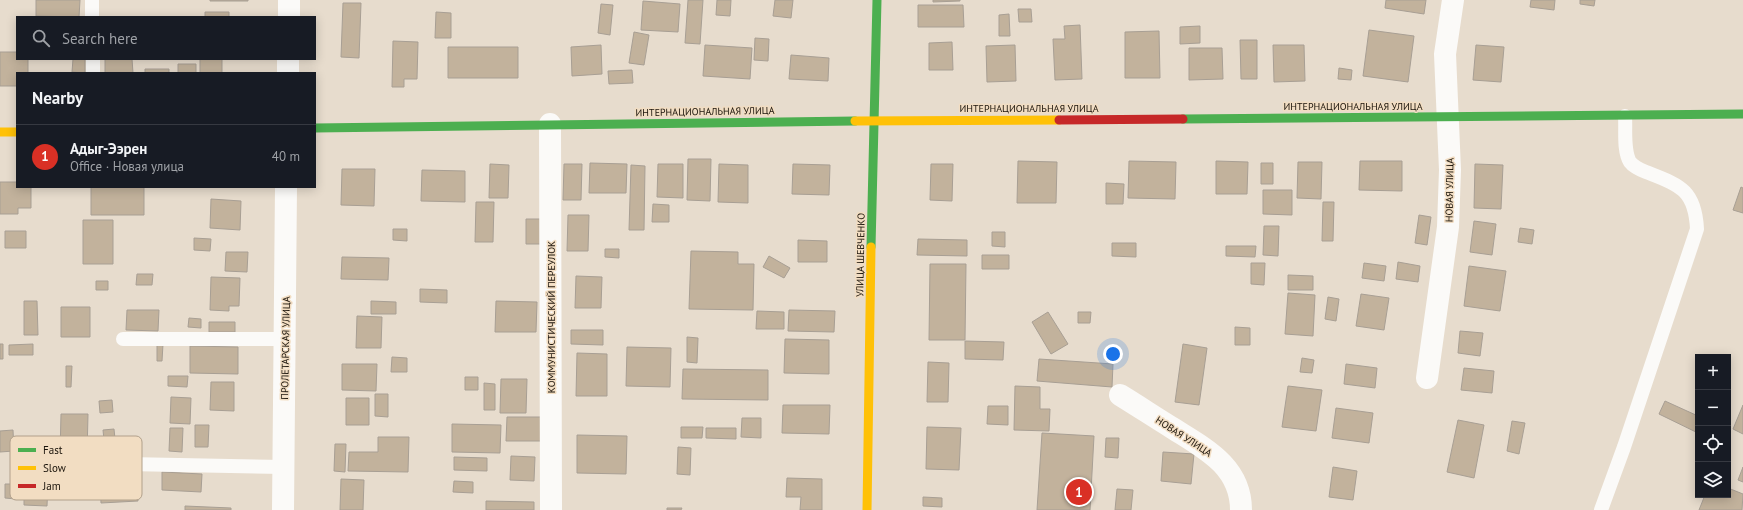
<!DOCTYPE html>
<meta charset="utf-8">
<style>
body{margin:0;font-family:"PT Sans",sans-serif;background:#242831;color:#f1f3f6}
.controls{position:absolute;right:12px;bottom:12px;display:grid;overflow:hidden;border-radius:0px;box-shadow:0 2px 10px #0003}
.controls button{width:36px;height:36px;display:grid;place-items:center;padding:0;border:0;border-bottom:1px solid #363941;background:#171b24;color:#f1f3f6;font:20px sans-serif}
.you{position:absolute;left:1113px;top:354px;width:14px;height:14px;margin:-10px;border:3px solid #fff;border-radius:50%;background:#1a73e8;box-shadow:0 0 0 6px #1a73e833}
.badge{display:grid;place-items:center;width:26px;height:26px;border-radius:50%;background:#d93025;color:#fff;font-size:13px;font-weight:700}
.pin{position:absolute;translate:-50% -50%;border:2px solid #fff;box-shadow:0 1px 4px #0006}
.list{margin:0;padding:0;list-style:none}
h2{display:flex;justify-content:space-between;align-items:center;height:52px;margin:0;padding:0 16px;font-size:17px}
h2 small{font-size:13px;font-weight:400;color:#9ea1a6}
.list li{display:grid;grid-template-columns:26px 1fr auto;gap:12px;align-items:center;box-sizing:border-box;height:64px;padding:0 16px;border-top:1px solid #363941}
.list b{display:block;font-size:15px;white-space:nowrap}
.list p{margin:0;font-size:13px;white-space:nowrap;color:#9ea1a6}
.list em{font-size:13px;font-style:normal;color:#9ea1a6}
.icon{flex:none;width:22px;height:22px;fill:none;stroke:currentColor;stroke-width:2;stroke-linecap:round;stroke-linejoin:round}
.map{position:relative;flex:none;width:1743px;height:510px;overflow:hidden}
.search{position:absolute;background:#171b24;box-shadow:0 2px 10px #0003;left:16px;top:16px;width:300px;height:44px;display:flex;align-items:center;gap:10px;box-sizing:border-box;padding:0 14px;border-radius:0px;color:#9ea1a6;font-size:15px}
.panel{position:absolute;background:#171b24;box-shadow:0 2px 10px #0003;left:16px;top:72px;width:300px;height:116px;border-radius:0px}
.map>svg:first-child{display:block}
</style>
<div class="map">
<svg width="1743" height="510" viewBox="0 0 1743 510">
<rect width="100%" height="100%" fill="#e7dccd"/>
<!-- building -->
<path fill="#c2b29c" stroke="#a89f94" d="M36,0H80L79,17L36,16Z
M210,0H248V1H210Z
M688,0H703L700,44L685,43Z
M717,0H731L730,16L716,15Z
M775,0H793L791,18L773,16Z
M933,0H960V1L933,2Z
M1386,0H1426L1424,14L1385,8Z
M1531,0H1555L1554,10L1530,7Z
M1580,0H1595L1594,6L1580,4Z
M643,1L680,4L678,32L641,30Z
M343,3H361L359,58L341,57Z
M601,4L613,5L610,35L598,33Z
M918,5H963L964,27H918Z
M1018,9H1031L1032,22H1019Z
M205,12H229V17H205Z
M436,12L451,13V38H435Z
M1009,14L1010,36H999V15Z
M1080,25L1082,79L1055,80L1053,39H1065L1064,26Z
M1200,26V43L1180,44V27Z
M1369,30L1414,36L1408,82L1363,76Z
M1159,31L1160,78H1125V32Z
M634,32L649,35L644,65L629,63Z
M755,38L769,39L768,61L754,60Z
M1240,40H1257V79H1241Z
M393,41L418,42L417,79H404V87H392Z
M952,42L953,70H929V43Z
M601,45L602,74L572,76L571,47Z
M705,45L752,48L750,79L703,76Z
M1015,45L1016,81L987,82L986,46Z
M1273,45H1304L1305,81L1274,82Z
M1476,45L1504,47L1501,82L1473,80Z
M448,47H518V78H448Z
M1189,48H1222L1223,79L1189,80Z
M0,52H17V59H28V73H17V86H0Z
M791,55L829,58L828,81L789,79Z
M73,59H85V73L72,72Z
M105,59H132L133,73H105Z
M200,59H222V73H200Z
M178,64H196V73H178Z
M1339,68L1352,70L1351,80L1338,79Z
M145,69H169V73H145Z
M632,70L633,83L609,84L608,71Z
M688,159H711L710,201L687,200Z
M1018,161L1057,162L1056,203H1017Z
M1129,161L1176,162L1175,199L1128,198Z
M1216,161L1248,162L1247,194H1216Z
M1360,161H1402V191L1359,190Z
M1298,162H1322L1321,199L1297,198Z
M590,163L627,164L626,193H589Z
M1261,163H1273V184H1261Z
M490,164L509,165L508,198H489Z
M564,164H582L581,200H563Z
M658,164H683V198L657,197Z
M719,164L748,165V203L718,202Z
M793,164L830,165L829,195L792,194Z
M931,164H953L952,201L930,200Z
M1475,164L1503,165L1501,209L1474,208Z
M631,165L645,166L644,230H629Z
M342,169H375L374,206L341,205Z
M422,170L465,171V202L421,201Z
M0,182H17V187H31V208H18V214H0Z
M1106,183L1124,184L1123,204H1106Z
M91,187H144V215H91Z
M1741,187L1743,188V213L1733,210Z
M1263,190H1292V215L1263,214Z
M211,199L241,201L240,230L210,228Z
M476,202H494L493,242H475Z
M1323,202H1334L1333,241H1322Z
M653,204L669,205V222H652Z
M568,215H589L588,251H567Z
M1419,215L1431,217L1427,245L1415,243Z
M526,219H542V244H526Z
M83,220H113V264H83Z
M1474,221L1496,224L1492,255L1470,252Z
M1264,226H1279L1278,256L1263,255Z
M1520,228L1534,230L1532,244L1518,242Z
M393,229H407V241L393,240Z
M5,231H26V248H5Z
M992,232H1005V247L992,246Z
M194,238L211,239L210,251L194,250Z
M918,239L967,240V256L917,255Z
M798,240L827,241V262H798Z
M1112,243H1136V257L1112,256Z
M1226,246H1256L1255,257L1226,256Z
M605,249H619V258L605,257Z
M691,251L738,252V264H754L753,310L689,309Z
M226,252H248L247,272L225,271Z
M982,255H1009V269H982Z
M769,256L790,268L784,278L763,267Z
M342,257L389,258L388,280L341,279Z
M1398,262L1420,266L1418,282L1396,279Z
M1251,263H1265L1264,285L1251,284Z
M1364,263L1386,266L1384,281L1362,278Z
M930,264H966L965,340H929Z
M1469,266L1506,271L1500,311L1464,306Z
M137,274H153L152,285H136Z
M1288,275L1313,276V290H1288Z
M576,276L602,277L601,308H575Z
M211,277L240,278L239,306H229V311L210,310Z
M96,281H108V290H96Z
M420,289L447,290V303L420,302Z
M1288,293L1315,295L1313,336L1285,334Z
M1361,294L1389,298L1384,330L1356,326Z
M1328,297L1339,299L1336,321L1325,319Z
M24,301H37L38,335H24Z
M371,301L396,302V314H371Z
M496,301L537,302L536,332H495Z
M61,307H90V337H61Z
M127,310H159L158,331L126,330Z
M789,310L835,311L834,332L788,331Z
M757,311L784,312V329H756Z
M1048,312L1068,344L1051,354L1032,322Z
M1078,312H1091L1090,323H1078Z
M357,316L382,317L381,348H356Z
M189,318L201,319V328L188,327Z
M209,322H235V332H209Z
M1235,327L1250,328V345H1235Z
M571,330H603V345L571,344Z
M1460,331L1483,333L1480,356L1458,353Z
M687,337L698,338L697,363L687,362Z
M785,339L829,340V374L784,373Z
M965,341L1004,342L1003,360L965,359Z
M0,344H3V359H0Z
M33,344V355H9V345Z
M157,344H163L162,361H157Z
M1183,344L1207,348L1199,405L1175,402Z
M190,346L238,347V374L190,373Z
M627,347L671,348L670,387L626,386Z
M577,353L607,354V396H576Z
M392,357L407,358V372H391Z
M1302,358L1314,360L1312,373L1300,372Z
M1039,359L1113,364L1112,387L1037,381Z
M928,362L949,363L948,402H927Z
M342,364H377L376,391L342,390Z
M1346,364L1377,368L1375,388L1344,384Z
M66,366H72L71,387H66Z
M1464,368L1494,371L1492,393L1461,390Z
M683,369L768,370V400L682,399Z
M168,376H188L187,387L168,386Z
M465,377H478V390H465Z
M501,379H527L526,413H500Z
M211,382H234V411L210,410Z
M484,383L495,384V410H484Z
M1015,386L1040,387V409H1050L1049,431L1014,430Z
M1288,386L1322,390L1316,431L1282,427Z
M375,394H388V417L375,416Z
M171,397L191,398L190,424L170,423Z
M346,398H369V425H346Z
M112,400L113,412L100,413L99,401Z
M1665,401L1698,416V433L1659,414Z
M783,405H830L829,434L782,433Z
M1743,405V434L1733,429Z
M988,406H1008V425L987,424Z
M1336,408L1373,413L1369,443L1332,438Z
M61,414H88L87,455L60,454Z
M507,417H544L543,441H506Z
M742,418H761V438L741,437Z
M1458,420L1484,425L1474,478L1447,472Z
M1512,421L1525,423L1519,454L1507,451Z
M452,424L501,425L500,453L452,452Z
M195,425H209L208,447H195Z
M681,427H703L702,438H681Z
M927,427L961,428L959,470L926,469Z
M170,428H183L182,452L169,451Z
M706,428H736V439L706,438Z
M114,429L116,449L105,450L103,430Z
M13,430L14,451L0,452V431Z
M1042,433L1094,436L1090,510H1037Z
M577,435L627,436L626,474L577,473Z
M378,437H409L408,472L348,471L349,452H378Z
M1106,438H1119L1118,458L1105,457Z
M335,444H346L345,472L334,471Z
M678,447L691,448L690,475L677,474Z
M1163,452L1194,454L1191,484L1161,481Z
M511,456L535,457L534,481L510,480Z
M454,457L487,458V471L454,470Z
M1333,467L1357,471L1353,500L1329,497Z
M1743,467V482L1738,480Z
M162,472L202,474L201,492L162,490Z
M137,477L138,501L101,503L100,479Z
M787,478L822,479V510H800L801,497H786Z
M341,479L364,480L363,510H340Z
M24,481H48L47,506L24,505Z
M454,481L473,482V493L453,492Z
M5,484H17L16,499L5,498Z
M1728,488L1743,494L1742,510H1699L1705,495H1728Z
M1117,489L1133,490L1131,510H1115Z
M923,497L942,498V507L923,506Z
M486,501L534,502V510H486Z
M185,506L231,508V510H185Z
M667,508H682L681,510H667Z"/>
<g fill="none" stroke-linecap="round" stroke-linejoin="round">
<!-- lane -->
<path stroke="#fbfaf8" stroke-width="14" d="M92,0V17
M93,59V73
M123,339H285
M68,472L127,464L284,467
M1601,510L1624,447L1697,229C1695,189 1679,185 1646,172C1641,170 1633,166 1630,162C1623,150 1626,130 1625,116"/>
<!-- street -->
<path stroke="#fbfaf8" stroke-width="22" d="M289,17V0
M288,73V59
M550,124L551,510
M1427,378L1448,227L1450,170L1445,54L1453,0
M1120,395C1138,406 1156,418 1174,429C1206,449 1241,467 1241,510
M283,510L286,187"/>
<!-- fast -->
<path stroke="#4caf50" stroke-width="9" d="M1183,119L1743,114
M315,128L855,121
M871,247L877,0"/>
<!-- slow -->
<path stroke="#ffc107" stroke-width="9" d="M855,121L1059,120
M0,132H17
M867,510L871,247"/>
<!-- jam -->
<path stroke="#c62828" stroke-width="9" d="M1059,120L1183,119"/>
</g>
<g text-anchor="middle" stroke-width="3" stroke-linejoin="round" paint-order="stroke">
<!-- street labels -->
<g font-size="10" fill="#1a130a" stroke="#f2ddc2">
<text x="1353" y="110">ИНТЕРНАЦИОНАЛЬНАЯ УЛИЦА</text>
<text x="1029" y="112">ИНТЕРНАЦИОНАЛЬНАЯ УЛИЦА</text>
<text transform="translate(705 111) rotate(-1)" y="4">ИНТЕРНАЦИОНАЛЬНАЯ УЛИЦА</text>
<text transform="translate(1449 190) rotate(-89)" y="4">НОВАЯ УЛИЦА</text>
<text transform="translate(860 255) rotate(-89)" y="4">УЛИЦА ШЕВЧЕНКО</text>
<text transform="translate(551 317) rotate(-90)" y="4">КОММУНИСТИЧЕСКИЙ ПЕРЕУЛОК</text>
<text transform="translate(285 348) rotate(-89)" y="4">ПРОЛЕТАРСКАЯ УЛИЦА</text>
<text transform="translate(1184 436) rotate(33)" y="4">НОВАЯ УЛИЦА</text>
</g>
</g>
<!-- legend -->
<rect x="10" y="436" width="132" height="64" rx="6" fill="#f2ddc2" stroke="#b1a08b" stroke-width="1"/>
<rect x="18" y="448" width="18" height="4" fill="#4caf50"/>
<rect x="18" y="466" width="18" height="4" fill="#ffc107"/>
<rect x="18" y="484" width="18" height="4" fill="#c62828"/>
<g font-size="11" fill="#1a130a">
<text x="43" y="454">Fast</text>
<text x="43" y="472">Slow</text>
<text x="43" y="490">Jam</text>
</g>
</svg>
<div class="controls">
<button>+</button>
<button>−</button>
<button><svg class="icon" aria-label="locate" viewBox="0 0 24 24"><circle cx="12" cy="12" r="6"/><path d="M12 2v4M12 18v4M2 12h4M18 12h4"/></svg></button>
<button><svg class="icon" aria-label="layers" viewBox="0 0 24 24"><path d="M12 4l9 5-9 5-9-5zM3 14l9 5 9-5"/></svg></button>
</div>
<div class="you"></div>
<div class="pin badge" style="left:1079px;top:492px">1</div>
<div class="search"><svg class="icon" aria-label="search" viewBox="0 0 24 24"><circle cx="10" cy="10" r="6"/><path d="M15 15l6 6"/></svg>Search here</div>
<section class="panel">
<h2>Nearby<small></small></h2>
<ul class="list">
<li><span class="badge">1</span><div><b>Адыг-Ээрен</b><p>Office · Новая улица</p></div><em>40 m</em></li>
</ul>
</section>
</div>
